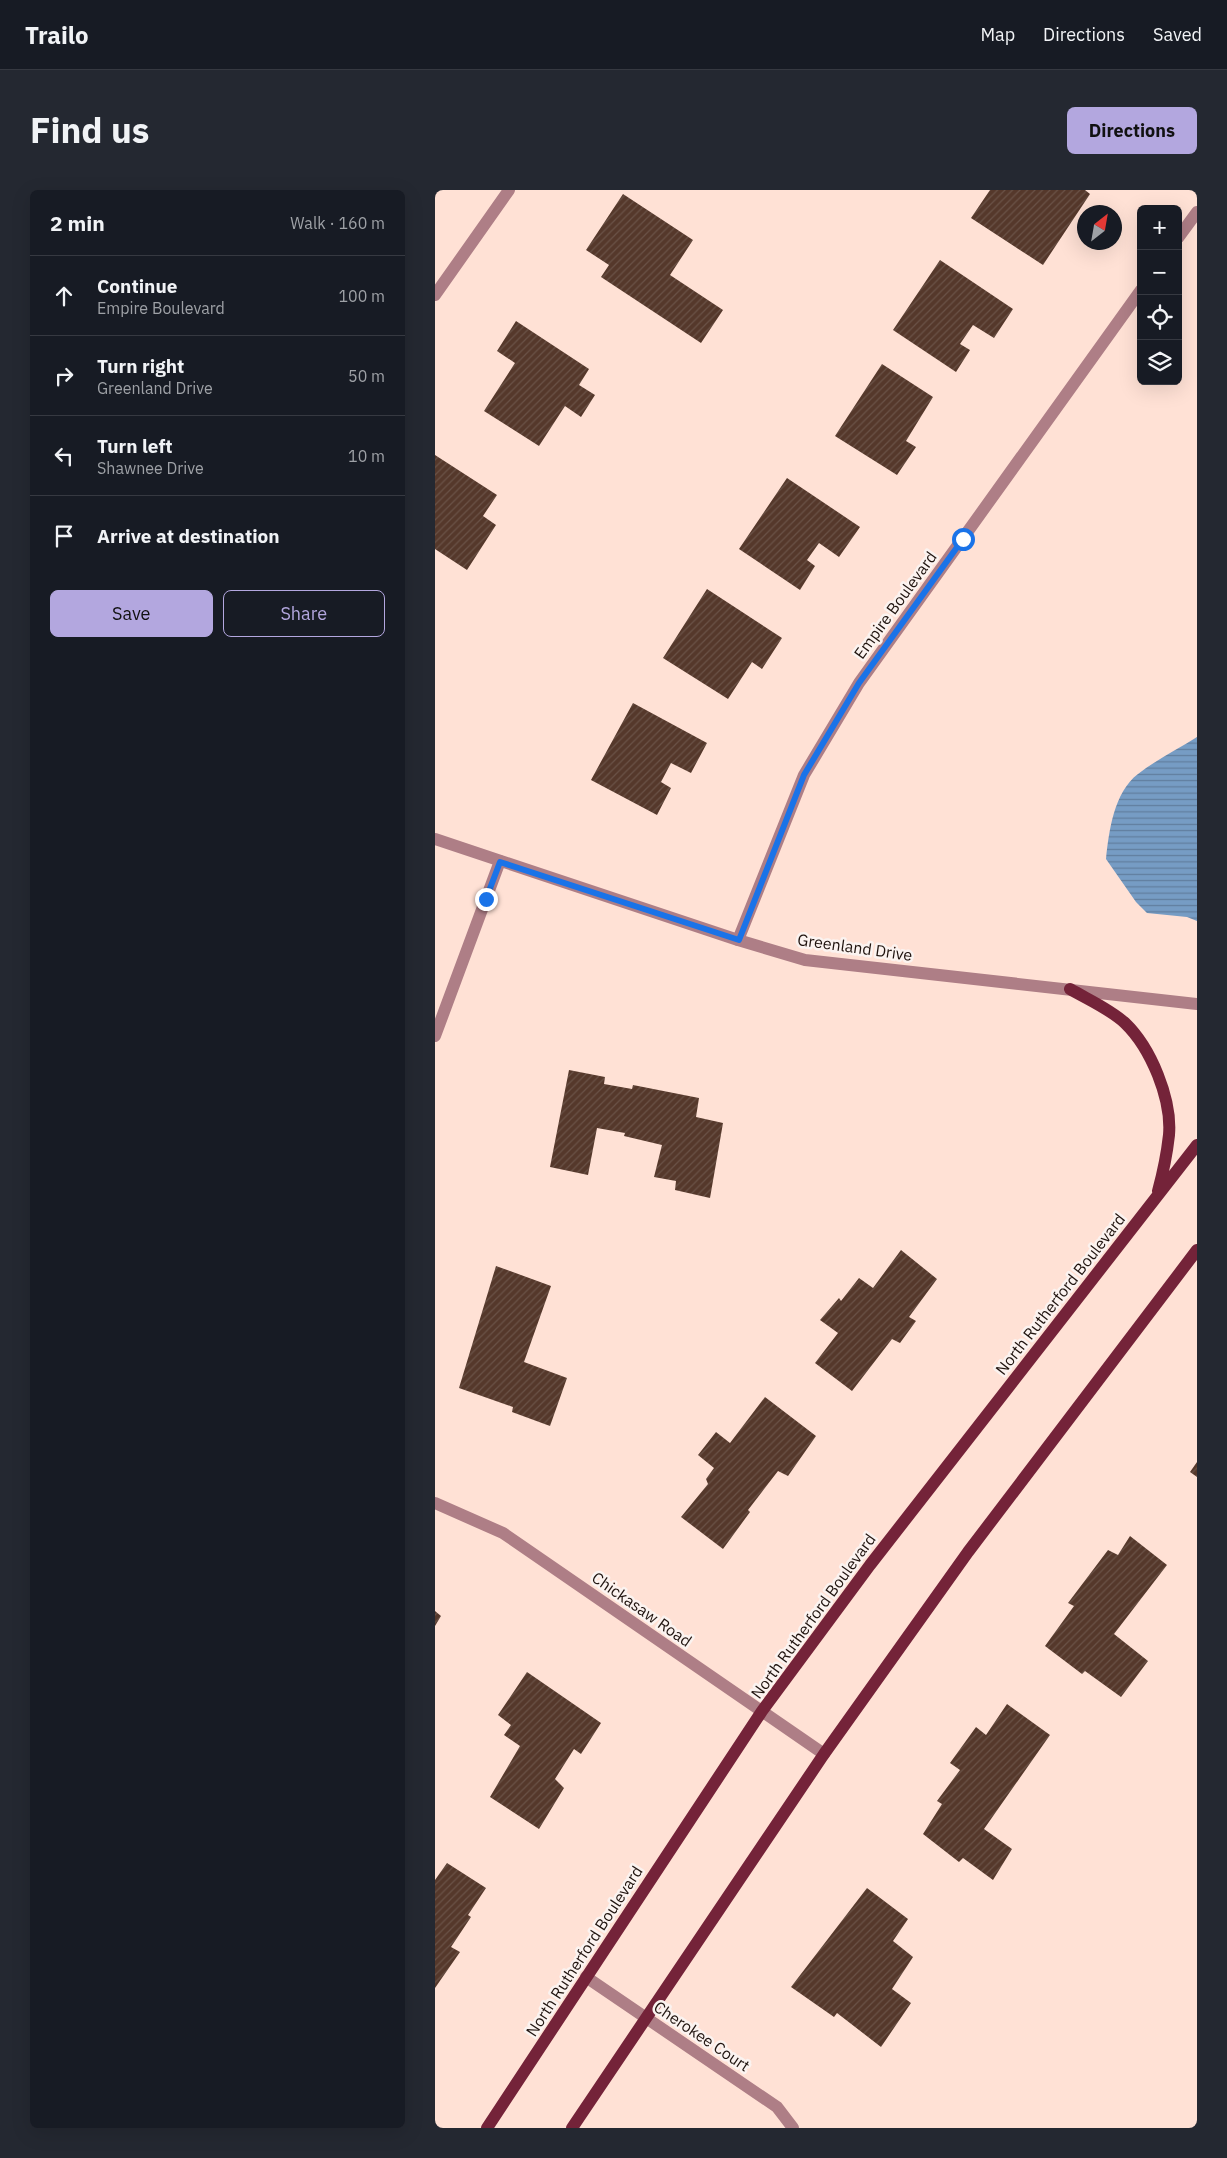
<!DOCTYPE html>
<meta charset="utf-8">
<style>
body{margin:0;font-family:"IBM Plex Sans",sans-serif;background:#242831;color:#f1f3f6}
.controls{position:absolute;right:15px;top:15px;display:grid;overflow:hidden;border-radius:8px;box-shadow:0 5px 20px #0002}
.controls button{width:45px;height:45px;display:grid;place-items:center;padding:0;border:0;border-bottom:1px solid #363941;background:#171b24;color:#f1f3f6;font:25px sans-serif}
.compass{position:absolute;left:642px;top:15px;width:45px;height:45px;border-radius:50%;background:#171b24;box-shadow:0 5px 20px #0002;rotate:31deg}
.stop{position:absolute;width:15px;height:15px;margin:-11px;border:4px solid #1a73e8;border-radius:50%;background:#fff}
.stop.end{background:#1a73e8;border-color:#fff;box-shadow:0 1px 5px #0008}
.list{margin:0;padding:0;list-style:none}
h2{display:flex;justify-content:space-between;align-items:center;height:65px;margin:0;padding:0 20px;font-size:21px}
h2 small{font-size:16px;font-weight:400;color:#9ea1a6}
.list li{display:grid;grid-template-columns:32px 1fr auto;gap:15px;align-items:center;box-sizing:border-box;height:80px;padding:0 20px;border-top:1px solid #363941}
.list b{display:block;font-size:19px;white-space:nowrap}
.list p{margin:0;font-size:16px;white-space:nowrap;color:#9ea1a6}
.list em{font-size:16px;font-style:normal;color:#9ea1a6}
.actions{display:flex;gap:10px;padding:15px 20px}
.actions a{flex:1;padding:11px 0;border:1px solid #b3a7df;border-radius:8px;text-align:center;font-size:18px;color:#b3a7df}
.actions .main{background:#b3a7df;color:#111}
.icon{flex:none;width:28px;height:28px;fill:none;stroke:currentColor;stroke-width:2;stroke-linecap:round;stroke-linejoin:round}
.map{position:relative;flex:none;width:762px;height:1938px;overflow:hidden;border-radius:8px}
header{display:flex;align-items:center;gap:30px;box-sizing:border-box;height:70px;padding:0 25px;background:#171b24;border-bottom:1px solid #363941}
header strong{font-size:24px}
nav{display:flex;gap:28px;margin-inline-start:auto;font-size:18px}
.intro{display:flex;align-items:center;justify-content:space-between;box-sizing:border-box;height:120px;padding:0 30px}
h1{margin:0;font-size:35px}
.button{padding:12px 22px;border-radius:8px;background:#b3a7df;color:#111;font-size:18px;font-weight:700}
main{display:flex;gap:30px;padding:0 30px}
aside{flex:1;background:#171b24;border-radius:8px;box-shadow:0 5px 20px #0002}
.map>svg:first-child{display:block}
</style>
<header>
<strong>Trailo</strong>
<nav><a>Map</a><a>Directions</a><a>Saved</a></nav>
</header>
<div class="intro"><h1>Find us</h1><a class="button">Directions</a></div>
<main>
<aside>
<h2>2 min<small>Walk · 160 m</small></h2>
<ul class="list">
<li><svg class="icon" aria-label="ahead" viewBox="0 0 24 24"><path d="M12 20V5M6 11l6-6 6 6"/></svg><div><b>Continue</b><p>Empire Boulevard</p></div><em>100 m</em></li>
<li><svg class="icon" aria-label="right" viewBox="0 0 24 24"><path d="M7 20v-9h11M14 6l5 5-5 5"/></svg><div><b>Turn right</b><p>Greenland Drive</p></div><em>50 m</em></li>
<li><svg class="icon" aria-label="left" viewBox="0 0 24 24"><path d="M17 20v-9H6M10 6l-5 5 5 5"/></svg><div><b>Turn left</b><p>Shawnee Drive</p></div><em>10 m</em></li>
<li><svg class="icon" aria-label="arrive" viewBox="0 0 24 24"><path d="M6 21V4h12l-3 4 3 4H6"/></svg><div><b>Arrive at destination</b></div></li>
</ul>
<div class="actions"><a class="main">Save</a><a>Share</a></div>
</aside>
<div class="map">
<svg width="762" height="1938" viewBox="0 0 762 1938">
<defs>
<pattern id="water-rules" width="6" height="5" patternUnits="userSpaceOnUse" patternTransform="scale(1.25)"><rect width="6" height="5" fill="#769cc4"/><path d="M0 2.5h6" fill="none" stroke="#607e9e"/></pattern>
<pattern id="building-hatch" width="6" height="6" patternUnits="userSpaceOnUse" patternTransform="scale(1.25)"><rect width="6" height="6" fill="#55382b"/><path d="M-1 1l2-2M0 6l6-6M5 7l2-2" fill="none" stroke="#6a5247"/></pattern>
</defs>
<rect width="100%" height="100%" fill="#ffe1d5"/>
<!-- water -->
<path fill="url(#water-rules)" d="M762,547V731L752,727L712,723L701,712L671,669C674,641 679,602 703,584C721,570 743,559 762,547Z"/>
<!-- building -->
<path fill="url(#building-hatch)" d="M555,0H650L655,4L608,75L536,28Z
M188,4L258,50L235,85L288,120L266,153L166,87L174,75L151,60Z
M505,70L578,119L559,148L538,135L525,154L535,160L521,182L458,140Z
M81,131L154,179L144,195L160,205L146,227L130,216L104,256L49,221L80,173L62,161Z
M447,174L498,207L471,251L481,257L462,285L400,246Z
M0,265L62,305L48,326L61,335L32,380L0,359Z
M352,288L425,337L404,367L384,353L372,370L380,376L365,400L304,359Z
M272,399L347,448L327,479L317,472L293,509L228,468Z
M198,513L272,553L256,583L236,573L226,592L236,598L222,625L156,590Z
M134,880L170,887L169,894L197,899L198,895L264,908L261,927L288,933L275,1008L240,1000L241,991L219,987L227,955L189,946L190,943L162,938L153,985L115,977Z
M466,1060L502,1089L474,1127L481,1131L465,1153L457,1149L417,1201L380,1173L403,1143L385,1130L404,1108L406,1111L424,1088L438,1098Z
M61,1076L116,1096L89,1172L132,1188L115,1236L77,1222L78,1217L24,1198Z
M330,1207L381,1246L353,1286L343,1281L313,1320L315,1322L288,1359L246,1327L273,1294L271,1289L279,1278L263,1265L281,1242L295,1253Z
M762,1272V1287L755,1282Z
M695,1346L732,1375L679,1444L713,1471L686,1507L650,1481L647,1484L610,1456L639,1416L633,1413L673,1360L683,1365Z
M0,1421L6,1426L0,1436Z
M92,1482L166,1533L146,1564L139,1559L120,1589L129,1598L104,1639L55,1607L85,1556L69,1545L76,1535L63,1525Z
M572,1514L615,1545L549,1639L577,1659L558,1690L528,1668L524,1672L488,1644L507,1614L502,1611L525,1580L515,1573L541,1537L551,1545Z
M12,1673L51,1698L33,1725L36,1727L16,1757L25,1762L0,1798V1690Z
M432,1698L473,1729L458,1751L478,1767L457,1799L476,1813L446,1857L402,1823L399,1827L356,1797Z"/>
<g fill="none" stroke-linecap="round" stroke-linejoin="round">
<!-- minor -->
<path stroke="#ae7e86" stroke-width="12" d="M743,48L762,22
M0,105L74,0
M303,750L369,585L424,493L706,100
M0,846L65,671
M0,1313L68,1343L389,1564
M151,1787L342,1917L358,1938"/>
<!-- tertiary -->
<path stroke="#ae7e86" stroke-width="12" d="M0,649L303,750L370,770L762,814"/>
<!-- primary -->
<path stroke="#742339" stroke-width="12" d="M635,799C654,810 675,819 690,833C716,858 737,909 734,945C732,963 728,983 723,1001
M52,1938L327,1521L435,1375L762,955
M137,1938L389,1564L533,1362L762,1060"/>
</g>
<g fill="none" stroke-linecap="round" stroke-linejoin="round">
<!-- route -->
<path stroke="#1a73e8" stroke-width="6" d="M51,709L65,672L304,750L369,585L424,493L528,349"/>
</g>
<g text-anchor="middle" stroke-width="5" stroke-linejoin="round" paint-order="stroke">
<!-- street labels -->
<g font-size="16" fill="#1f130e" stroke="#fbf3f0">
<text transform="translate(460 415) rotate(-54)" y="6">Empire Boulevard</text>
<text transform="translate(420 757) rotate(8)" y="6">Greenland Drive</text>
<text transform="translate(625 1104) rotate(-52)" y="6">North Rutherford Boulevard</text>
<text transform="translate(207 1419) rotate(35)" y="6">Chickasaw Road</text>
<text transform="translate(378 1426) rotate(-54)" y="6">North Rutherford Boulevard</text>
<text transform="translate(149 1761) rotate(-57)" y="6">North Rutherford Boulevard</text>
<text transform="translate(267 1846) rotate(34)" y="6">Cherokee Court</text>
</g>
</g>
</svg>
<div class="controls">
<button>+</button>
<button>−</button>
<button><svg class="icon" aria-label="locate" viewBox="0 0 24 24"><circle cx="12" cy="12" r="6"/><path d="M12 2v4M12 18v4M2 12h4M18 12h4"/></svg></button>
<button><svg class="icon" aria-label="layers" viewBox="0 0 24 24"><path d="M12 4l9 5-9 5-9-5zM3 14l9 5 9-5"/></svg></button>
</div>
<svg class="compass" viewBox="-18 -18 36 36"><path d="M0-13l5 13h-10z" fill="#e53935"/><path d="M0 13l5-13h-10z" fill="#9ea1a6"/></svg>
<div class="stop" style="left:528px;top:349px"></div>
<div class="stop end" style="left:51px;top:709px"></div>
</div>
</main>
